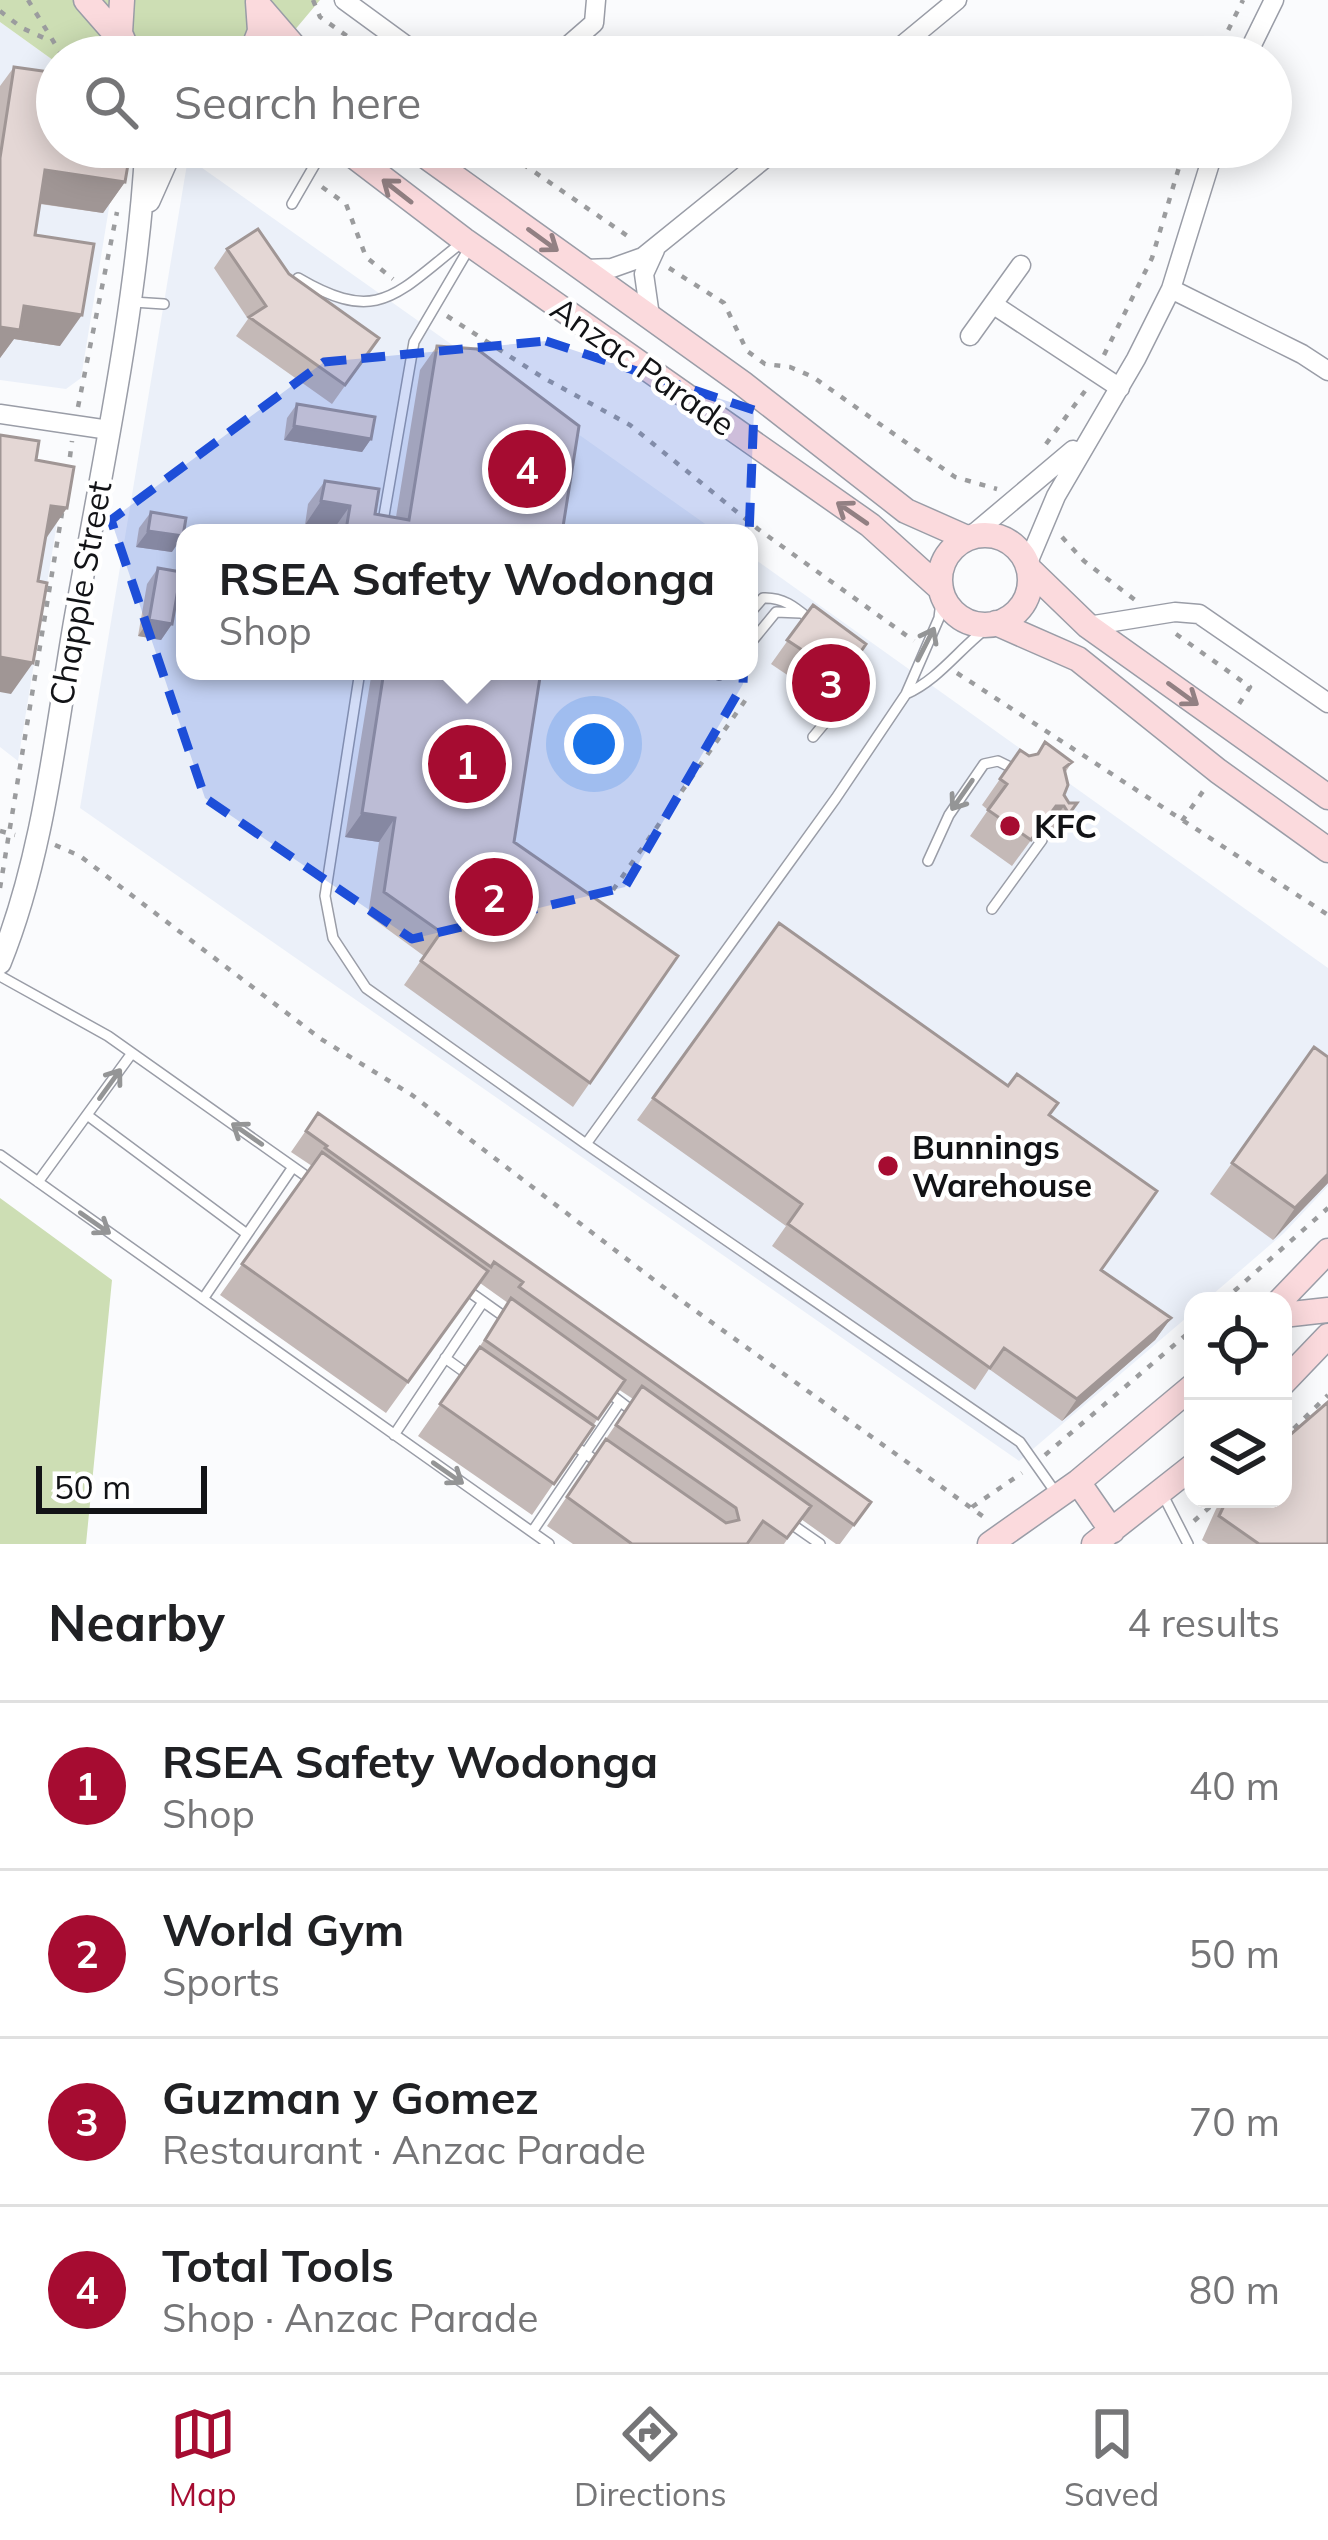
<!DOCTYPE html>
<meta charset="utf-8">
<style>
body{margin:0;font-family:Mulish,sans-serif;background:#f2f2f2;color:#202124}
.controls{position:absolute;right:36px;bottom:36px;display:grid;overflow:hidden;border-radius:24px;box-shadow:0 6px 30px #0003}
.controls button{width:108px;height:108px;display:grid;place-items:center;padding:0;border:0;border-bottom:3px solid #e0e0e0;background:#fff;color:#202124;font:60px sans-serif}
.scale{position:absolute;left:36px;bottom:30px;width:171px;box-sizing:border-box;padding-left:12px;border:6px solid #121316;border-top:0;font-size:33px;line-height:42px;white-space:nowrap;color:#121316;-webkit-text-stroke:9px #fff;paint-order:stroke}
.you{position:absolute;left:594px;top:744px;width:42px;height:42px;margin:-30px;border:9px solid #fff;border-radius:50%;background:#1a73e8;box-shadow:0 0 0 18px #1a73e833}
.badge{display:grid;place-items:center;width:78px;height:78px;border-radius:50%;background:#a60c31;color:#fff;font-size:39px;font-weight:700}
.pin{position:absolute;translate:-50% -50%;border:6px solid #fff;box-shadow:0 3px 12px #0006}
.popup{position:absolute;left:176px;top:524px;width:582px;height:156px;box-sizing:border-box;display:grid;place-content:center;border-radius:24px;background:#fff;filter:drop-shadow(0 3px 9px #0005);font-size:39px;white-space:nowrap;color:#757577}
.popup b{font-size:45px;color:#202124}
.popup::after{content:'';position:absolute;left:50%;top:100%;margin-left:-24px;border:24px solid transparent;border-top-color:#fff}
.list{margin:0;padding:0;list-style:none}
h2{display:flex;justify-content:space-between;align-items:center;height:156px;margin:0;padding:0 48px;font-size:51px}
h2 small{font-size:39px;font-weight:400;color:#757577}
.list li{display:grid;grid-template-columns:78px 1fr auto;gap:36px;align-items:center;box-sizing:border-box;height:168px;padding:0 48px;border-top:3px solid #e0e0e0}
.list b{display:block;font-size:45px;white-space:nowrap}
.list p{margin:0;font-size:39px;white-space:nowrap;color:#757577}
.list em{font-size:39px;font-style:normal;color:#757577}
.icon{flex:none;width:66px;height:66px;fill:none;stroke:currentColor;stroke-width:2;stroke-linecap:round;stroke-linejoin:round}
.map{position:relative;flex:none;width:1328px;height:1544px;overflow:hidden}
.search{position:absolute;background:#fff;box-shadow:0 6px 30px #0003;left:36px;right:36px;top:36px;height:132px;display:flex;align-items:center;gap:30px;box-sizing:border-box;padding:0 42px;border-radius:66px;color:#757577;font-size:45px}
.sheet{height:828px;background:#fff}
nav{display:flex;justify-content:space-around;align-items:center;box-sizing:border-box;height:168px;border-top:3px solid #e0e0e0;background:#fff;font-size:33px;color:#757577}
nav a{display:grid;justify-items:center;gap:6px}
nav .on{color:#a60c31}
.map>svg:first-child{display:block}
</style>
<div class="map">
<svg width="1328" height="1544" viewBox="0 0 1328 1544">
<rect width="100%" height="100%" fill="#fafbfd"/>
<!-- built -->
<path fill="#ebf0f9" d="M0,22L57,63V147H119L81,378L66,389L0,380Z
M188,158L718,533H185V671H749V555L1328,968V1186L1284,1233L1205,1301H1193V1312L1019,1461L80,808Z
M0,455L64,480L18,761L0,747Z"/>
<!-- green -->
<path fill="#cddeb4" d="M0,0H320L272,57H57V63L0,22Z
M0,1198L112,1280L86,1544H0Z"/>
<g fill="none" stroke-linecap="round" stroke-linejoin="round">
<defs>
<path id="service" d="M292,204L325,147
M298,278C378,325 395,295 460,244
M133,302L164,304
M381,533L414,342L471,245
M749,614L763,598C785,597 797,609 813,622
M749,645L776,612L800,613
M360,671L325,896L333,938L366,988L586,1144L836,798L906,694L939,618L942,593
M719,675L724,671
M906,694C940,679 961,646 992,624
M813,737L864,676L865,665L850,650
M928,861L949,815L984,764L998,761L1018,771
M992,909L1042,840
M0,976L108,1036L313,1181
M87,1115L247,1234
M586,1144L1020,1442L1056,1493
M0,1155L549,1544
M38,1182L132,1053
M464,1288L509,1320
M203,1299L293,1167
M445,1358L470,1376
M605,1390L635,1413
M394,1435L483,1302
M569,1442L599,1463
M1163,1495L1188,1544
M790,1523L820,1544
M532,1532L620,1402"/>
<path id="minor" d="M344,0L422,57
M555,57L594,23L596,0
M888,57L957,0
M1246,57L1274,0
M585,269L612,268L643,257L779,147
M1171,289L1302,354L1328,371
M994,305L1120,388
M650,316L644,274L655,250
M970,336L1021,265
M0,414L109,430
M971,536L1073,450
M1027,565L1056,496L1136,359L1171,289L1215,147
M1088,626L1175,612L1199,614L1328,703"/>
<path id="tertiary" d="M149,201L173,147
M0,963C43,857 55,737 74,625C102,467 137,307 146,147"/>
<path id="secondary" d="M86,0L121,40
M122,0L120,33L130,57
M259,6L303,57
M250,57L260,31L258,2
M342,147L464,240L870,525L941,589
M413,147L742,383L906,511L967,538
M940 580a45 45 0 1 1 90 0a45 45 0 1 1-90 0Z
M1029,569L1088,626L1328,797
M996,623L1078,659L1218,771L1328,850
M1280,1301L1328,1251
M1283,1315L1328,1310
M1283,1383L1328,1336
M1078,1482L1112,1531
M990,1544L1078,1482L1193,1386
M1094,1544L1193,1466"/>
</defs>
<!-- service casing -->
<use href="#service" stroke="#9a9da7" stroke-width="12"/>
<!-- minor casing -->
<use href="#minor" stroke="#9a9da7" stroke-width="21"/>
<!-- tertiary casing -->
<use href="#tertiary" stroke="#9a9da7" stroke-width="24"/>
<!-- secondary casing -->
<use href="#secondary" stroke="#9a9da7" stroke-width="27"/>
<!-- path -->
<path stroke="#9b9c9e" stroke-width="4.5" stroke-dasharray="6 9" stroke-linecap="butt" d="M28,0L63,57
M313,0L320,17L377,57
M0,11L22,28L46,39
M1215,57L1243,0
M270,147L293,166
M498,147L632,239
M322,187L346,204L366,257L393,279
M669,268L724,303L747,351L765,364L790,367L813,377L955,477L997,489
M447,316L542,377L630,425L758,529L914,641
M1104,355L1152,258L1185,147
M78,407L117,212
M1046,444L1085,391
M68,472L72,441
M1062,537L1084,561L1135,600
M1176,634L1250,687L1237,707
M957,673L1328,915
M1182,821L1206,787
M0,831L15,835
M55,845L80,856L321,1039L412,1095L679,1299L988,1520
M0,888L62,513
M613,890L749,695
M1223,1301L1328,1208
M1283,1439L1328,1395
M1045,1455L1193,1329
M972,1507L1022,1473
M1194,1521L1219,1499"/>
<!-- service -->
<use href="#service" stroke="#fff" stroke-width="9"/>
<!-- minor -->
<use href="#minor" stroke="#fff" stroke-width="18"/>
<!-- tertiary -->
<use href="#tertiary" stroke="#fff" stroke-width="21"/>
<!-- secondary -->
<use href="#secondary" stroke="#fbdadd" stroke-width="24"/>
</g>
<!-- wall -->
<path fill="#c4b9b7" d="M14,67L56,95L125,182L103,213L40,204L35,235L60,346L14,339L0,358V86Z
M227,249L289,274L379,338L332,404L236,336L248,319L214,268Z
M437,346L562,533H333V530L305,525L308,504L325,481L375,514L396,517L420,370Z
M297,404L371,439L362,452L284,440L287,418Z
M151,512L172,552L136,547L139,528Z
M158,568L172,624L161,640L138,636L147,584Z
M813,605L866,644L826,701L771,664Z
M372,671H541L514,842L678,956L573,1107L404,985L424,956L368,915L379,842L345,837Z
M1045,742L1072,762L1065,773L1064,795L1069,803H1077L1051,840L1046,832H1037L1012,866L970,836L988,810L982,805L1020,750L1029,756L1036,754Z
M779,923L1049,1115L1101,1270L1171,1318L1155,1340L1062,1421L989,1369L975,1390L772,1246L786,1226L637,1120Z
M1314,1047L1328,1057V1183L1273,1240L1210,1194Z
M318,1113L871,1502L840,1544H836L801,1519L784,1544H573L547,1526L633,1399L618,1389L532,1515L418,1436L469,1363L508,1303L480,1283L386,1413L220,1295L312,1166L291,1152Z
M1223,1499H1283L1328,1544H1208L1202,1540L1216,1509Z"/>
<!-- shaded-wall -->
<path fill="#a09695" d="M45,170L125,182L103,213L23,201Z
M24,306L82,315L60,346L14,339L0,358V327Z
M294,426L371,439L362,452L284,440Z
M321,501L350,506L333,530L305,525Z
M51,506L67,508L45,540Z
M148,531L183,536L172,552L136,547Z
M149,620L172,624L161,640L138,636Z
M0,657L33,663L11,694L0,692Z
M1056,806H1064L1046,832H1037L1012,866Z
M362,813L395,818L379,842L345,837Z
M1328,1174V1183L1273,1240L1295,1208Z
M1171,1318L1155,1340L1062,1421L1077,1399Z"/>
<!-- building -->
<path fill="#e4d7d5" stroke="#a09695" stroke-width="3" d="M14,67L57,73V147H131L125,182L45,170L35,235L94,244L82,315L24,306L20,330L0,327V158Z
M258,229L289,274L379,338L345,385L249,317L266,306L227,249Z
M437,346L477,349L579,426L562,533H362L346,530L350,506L321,501L325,481L379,489L375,514L409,520Z
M297,404L375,417L371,439L294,426Z
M0,435L39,441L36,460L74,467L67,508L51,506L38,581L47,583L33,663L0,657Z
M151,512L186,518L183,536L148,531Z
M158,568L181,572L172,624L149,620Z
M813,605L866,644L843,677L787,640Z
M384,671H541L514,842L678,956L590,1083L421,961L441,932L384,892L395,818L362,813Z
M1045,742L1072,762L1064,768L1068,785L1064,795L1069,803H1077L1069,814L1064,806H1056L1031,840L988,810L1007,784L1000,779L1020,750L1029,756L1038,754Z
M779,923L1008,1086L1017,1074L1058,1103L1049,1115L1157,1191L1101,1270L1171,1318L1077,1399L1004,1348L990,1368L788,1224L802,1204L653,1098Z
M1314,1047L1328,1057V1174L1295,1208L1232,1163Z
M318,1113L871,1502L854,1525L519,1287L523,1282L494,1262L491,1267L325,1148L327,1146L306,1131Z
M322,1152L488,1271L408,1382L242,1264Z
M511,1298L625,1380L598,1419L485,1340Z
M480,1347L594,1426L554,1484L440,1404Z
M642,1386L811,1506L787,1538L763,1521L747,1544H632L567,1497L606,1439L726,1523L739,1520L736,1508L616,1425Z
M1328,1402V1544H1259L1219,1516L1227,1499H1283V1441Z"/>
<!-- one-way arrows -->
<defs><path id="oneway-shaft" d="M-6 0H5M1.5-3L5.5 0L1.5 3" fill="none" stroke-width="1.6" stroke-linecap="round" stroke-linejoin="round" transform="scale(3)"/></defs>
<g stroke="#928083">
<use href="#oneway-shaft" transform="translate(397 191) rotate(-142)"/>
<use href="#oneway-shaft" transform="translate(543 240) rotate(36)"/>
<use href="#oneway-shaft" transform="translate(852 513) rotate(-145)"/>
<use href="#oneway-shaft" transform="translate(1183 694) rotate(36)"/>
</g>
<g stroke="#949596">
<use href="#oneway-shaft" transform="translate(926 644) rotate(-63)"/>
<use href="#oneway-shaft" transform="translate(962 795) rotate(125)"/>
<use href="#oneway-shaft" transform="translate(110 1084) rotate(-54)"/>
<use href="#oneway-shaft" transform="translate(247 1134) rotate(-145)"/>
<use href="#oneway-shaft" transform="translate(95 1223) rotate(35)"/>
<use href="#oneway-shaft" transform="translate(448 1473) rotate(35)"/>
</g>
<!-- marked area -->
<path fill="#1d4ed8" fill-opacity="0.2" stroke="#1d4ed8" stroke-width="9" stroke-dasharray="24 15" stroke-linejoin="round" d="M546,341L754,410L743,684L625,887L412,939L205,798L111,520L324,362Z"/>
<!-- markers -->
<g fill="#a60c31" stroke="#fff" stroke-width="4.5">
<circle cx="1010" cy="826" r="12"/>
<circle cx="888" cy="1166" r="12"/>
</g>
<g text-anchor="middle" stroke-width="9" stroke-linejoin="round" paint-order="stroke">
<!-- street labels -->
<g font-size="33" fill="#121316" stroke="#fff">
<text transform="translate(643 366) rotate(35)" y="12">Anzac Parade</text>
<text transform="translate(80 593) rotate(-80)" y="12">Chapple Street</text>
</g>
<!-- poi labels -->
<g font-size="33" font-weight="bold" fill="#121316" stroke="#fff" text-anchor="start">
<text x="1034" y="838">KFC</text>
<text x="912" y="1159">Bunnings<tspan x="912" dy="38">Warehouse</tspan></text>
</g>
</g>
</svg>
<div class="controls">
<button><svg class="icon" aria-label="locate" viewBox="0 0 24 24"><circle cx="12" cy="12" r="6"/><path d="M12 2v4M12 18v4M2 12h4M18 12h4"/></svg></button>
<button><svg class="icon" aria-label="layers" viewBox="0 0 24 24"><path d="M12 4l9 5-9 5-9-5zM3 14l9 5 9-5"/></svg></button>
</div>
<div class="scale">50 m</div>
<div class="you"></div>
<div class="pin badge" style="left:467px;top:764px">1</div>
<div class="popup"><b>RSEA Safety Wodonga</b>Shop</div>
<div class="pin badge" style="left:494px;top:897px">2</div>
<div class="pin badge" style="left:831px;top:683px">3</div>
<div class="pin badge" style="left:527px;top:469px">4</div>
<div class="search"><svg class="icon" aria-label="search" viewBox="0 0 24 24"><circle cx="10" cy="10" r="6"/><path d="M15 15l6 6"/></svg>Search here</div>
</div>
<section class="sheet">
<h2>Nearby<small>4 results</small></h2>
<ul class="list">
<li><span class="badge">1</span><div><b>RSEA Safety Wodonga</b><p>Shop</p></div><em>40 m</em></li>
<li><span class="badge">2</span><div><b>World Gym</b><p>Sports</p></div><em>50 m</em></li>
<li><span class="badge">3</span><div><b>Guzman y Gomez</b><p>Restaurant · Anzac Parade</p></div><em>70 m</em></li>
<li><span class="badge">4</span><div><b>Total Tools</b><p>Shop · Anzac Parade</p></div><em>80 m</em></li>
</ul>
</section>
<nav>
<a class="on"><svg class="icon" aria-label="map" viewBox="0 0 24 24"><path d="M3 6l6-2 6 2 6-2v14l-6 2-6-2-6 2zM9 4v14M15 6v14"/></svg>Map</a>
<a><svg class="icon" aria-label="directions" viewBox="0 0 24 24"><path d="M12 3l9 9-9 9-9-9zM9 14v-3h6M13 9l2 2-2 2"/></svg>Directions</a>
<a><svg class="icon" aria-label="saved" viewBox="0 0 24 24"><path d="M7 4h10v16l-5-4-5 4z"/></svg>Saved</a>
</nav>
